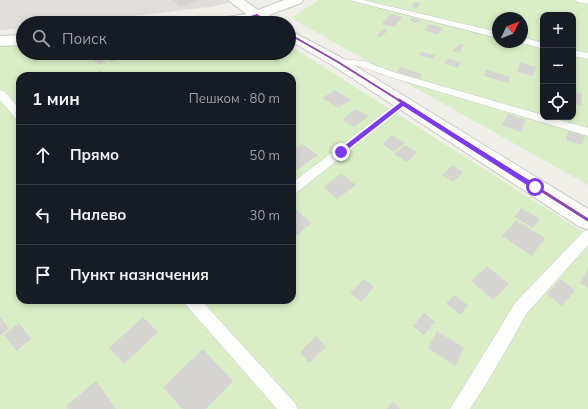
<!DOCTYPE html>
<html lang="ru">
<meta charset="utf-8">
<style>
body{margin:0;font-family:Mulish,sans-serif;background:#20242c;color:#f1f3f6}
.controls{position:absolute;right:12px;top:12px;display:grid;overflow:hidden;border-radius:8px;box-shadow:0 2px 6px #0003}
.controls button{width:36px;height:36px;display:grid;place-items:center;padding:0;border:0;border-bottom:1px solid #363941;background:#171b24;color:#f1f3f6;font:20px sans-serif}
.compass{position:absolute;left:492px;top:12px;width:36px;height:36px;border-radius:50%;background:#171b24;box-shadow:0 2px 6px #0003;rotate:47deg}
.stop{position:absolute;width:12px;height:12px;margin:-9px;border:3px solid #7c3aed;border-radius:50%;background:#fff}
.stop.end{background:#7c3aed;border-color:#fff;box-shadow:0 1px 4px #0008}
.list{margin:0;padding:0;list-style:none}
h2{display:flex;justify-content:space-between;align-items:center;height:52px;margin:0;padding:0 16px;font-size:17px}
h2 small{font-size:13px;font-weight:400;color:#9ea1a6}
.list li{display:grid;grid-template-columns:26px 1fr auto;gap:12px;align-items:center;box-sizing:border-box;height:60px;padding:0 16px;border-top:1px solid #363941}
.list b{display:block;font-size:15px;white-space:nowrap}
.list em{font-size:13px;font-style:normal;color:#9ea1a6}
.icon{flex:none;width:22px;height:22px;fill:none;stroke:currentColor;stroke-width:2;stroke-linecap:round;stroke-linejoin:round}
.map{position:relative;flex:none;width:588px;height:409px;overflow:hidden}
.search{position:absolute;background:#171b24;box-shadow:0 2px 6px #0003;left:16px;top:16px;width:280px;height:44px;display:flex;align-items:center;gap:10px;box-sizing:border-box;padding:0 14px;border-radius:22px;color:#9ea1a6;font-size:15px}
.panel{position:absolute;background:#171b24;box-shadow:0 2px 6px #0003;left:16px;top:72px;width:280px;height:232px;border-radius:12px}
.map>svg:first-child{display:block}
</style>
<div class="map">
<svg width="588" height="409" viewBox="0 0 588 409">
<rect width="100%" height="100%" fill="#f0efea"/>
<!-- residential -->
<path fill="#dfdedb" d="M0,0H242L210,7L75,23H23V28L0,30Z"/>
<!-- grass -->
<path fill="#d9eec7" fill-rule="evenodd" d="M319,0H588V185L291,18ZM543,15H573V117H543ZM498,18H522V42H498Z
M23,44V53H289V45L588,235V409H0V46ZM20,76H292V300H20Z"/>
<!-- building -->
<path fill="#d6d5d1" d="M172,0H200L181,7Z
M415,2L421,3L417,8L411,7Z
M390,14L402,17L394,27L382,24Z
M412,18L421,20L419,23L410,21Z
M429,24L443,28L437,35L424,30Z
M383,29L388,30L381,37L376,36Z
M459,44L464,45L459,53L453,51Z
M420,52L435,55L433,59L419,55Z
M120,53L126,55L111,62L107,59Z
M98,56L106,62L99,65L92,59Z
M448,58L461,63L457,68L444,63Z
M520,62L536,67L533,76L517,72Z
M400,67L422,74L420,79L397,72Z
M101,70L104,73L97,76H88Z
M486,70L510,77L508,83L484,76Z
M335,90L351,100L338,108L322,98Z
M573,92L582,94L581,106L573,103Z
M356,109L369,116L354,127L342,120Z
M508,114L526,120L520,132L502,125Z
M568,131L584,135L583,145L566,140Z
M392,135L405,143L394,152L382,144Z
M302,144L318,155L297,170L292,166V151Z
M405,145L418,152L407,162L394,154Z
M452,165L463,172L453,182L442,175Z
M341,174L356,185L337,199L323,187Z
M521,208L540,219L533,228L514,217Z
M296,210L312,223L296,236L292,232V214Z
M516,220L545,238L532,256L502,236Z
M487,266L509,284L493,300L471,281Z
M588,269V288L580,283Z
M364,279L374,287L361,302L350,293Z
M560,279L575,290L562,306L547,294Z
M454,295L468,305L461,315L446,304Z
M424,313L435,322L424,335L413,326Z
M0,316L9,329L0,336Z
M143,317L158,332L124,364L109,348Z
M19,323L31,339L16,351L4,335Z
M437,331L464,348L455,366L428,348Z
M316,336L326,347L309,363L300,352Z
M203,349L233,381L206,409H182L163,387Z
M96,381L116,409H68L66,406Z
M393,401L400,409H387Z"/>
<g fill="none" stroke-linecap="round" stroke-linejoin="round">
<defs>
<path id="lane" d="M349,0H363L498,32V38Z
M576,0H588V4L577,2Z
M522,37L543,43V49L519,42H522Z
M573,50L588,53V59L573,56Z
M338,59L364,61L393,72L543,115V117H549L588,128V136L387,76L360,66L335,64L333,62Z
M0,90L4,91L20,109V120L16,119L0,100Z
M403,100L407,101L408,103L407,105L296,193L292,195V183L399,101Z
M588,230V245L527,313L488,381L470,409H450L515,303L583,232Z
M183,300H201L295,403L298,409H277L186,305Z"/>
<path id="street" d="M228,0H244L258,10L284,0H303L301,3L269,15L272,19L266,23L256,20L246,23H207L209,20L214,19L246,14Z
M289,30L344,59L588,209V229L580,227L332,65L289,40Z
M23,35V45L0,46V36Z"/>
</defs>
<!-- lane casing -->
<use href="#lane" stroke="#c8c8c6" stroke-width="1"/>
<!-- street casing -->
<use href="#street" stroke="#c8c8c6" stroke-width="2"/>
<!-- lane -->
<use href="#lane" fill="#fdfdfc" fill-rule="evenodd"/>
<!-- street -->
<use href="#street" fill="#fdfdfc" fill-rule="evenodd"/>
<defs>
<path id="bus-1-far1" d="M214,23L241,20L257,15L270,23
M289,34L338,62L400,101"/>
<path id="bus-1" d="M399,100L588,220"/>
</defs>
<!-- bus-1-far1 casing -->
<use href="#bus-1-far1" stroke="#fff" stroke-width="4"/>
<!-- bus-1 casing -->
<use href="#bus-1" stroke="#fff" stroke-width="6"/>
<!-- bus-1-far1 -->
<use href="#bus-1-far1" stroke="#8e44ad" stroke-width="2"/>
<!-- bus-1 -->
<use href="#bus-1" stroke="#8e44ad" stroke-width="3"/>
</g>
<!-- route -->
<path fill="#7c3aed" d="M401,102H404L537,185V189H533L403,106L343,153H339V150Z"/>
</svg>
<div class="controls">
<button>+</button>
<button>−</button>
<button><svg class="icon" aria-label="locate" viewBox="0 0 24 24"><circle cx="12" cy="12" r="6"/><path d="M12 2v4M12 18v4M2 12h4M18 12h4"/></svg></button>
</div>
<svg class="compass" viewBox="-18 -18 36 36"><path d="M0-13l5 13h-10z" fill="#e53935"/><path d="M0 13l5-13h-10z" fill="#9ea1a6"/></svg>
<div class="stop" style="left:535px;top:187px"></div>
<div class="stop end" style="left:341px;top:152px"></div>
<div class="search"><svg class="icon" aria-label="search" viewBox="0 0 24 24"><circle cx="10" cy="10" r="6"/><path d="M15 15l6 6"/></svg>Поиск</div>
<section class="panel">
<h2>1 мин<small>Пешком · 80 m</small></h2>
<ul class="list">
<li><svg class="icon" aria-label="ahead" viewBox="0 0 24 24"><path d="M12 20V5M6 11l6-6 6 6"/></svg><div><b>Прямо</b></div><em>50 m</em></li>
<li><svg class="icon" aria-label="left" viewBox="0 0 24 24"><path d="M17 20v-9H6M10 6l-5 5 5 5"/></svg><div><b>Налево</b></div><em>30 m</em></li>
<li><svg class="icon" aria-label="arrive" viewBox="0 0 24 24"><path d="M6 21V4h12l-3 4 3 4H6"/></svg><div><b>Пункт назначения</b></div></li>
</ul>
</section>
</div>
